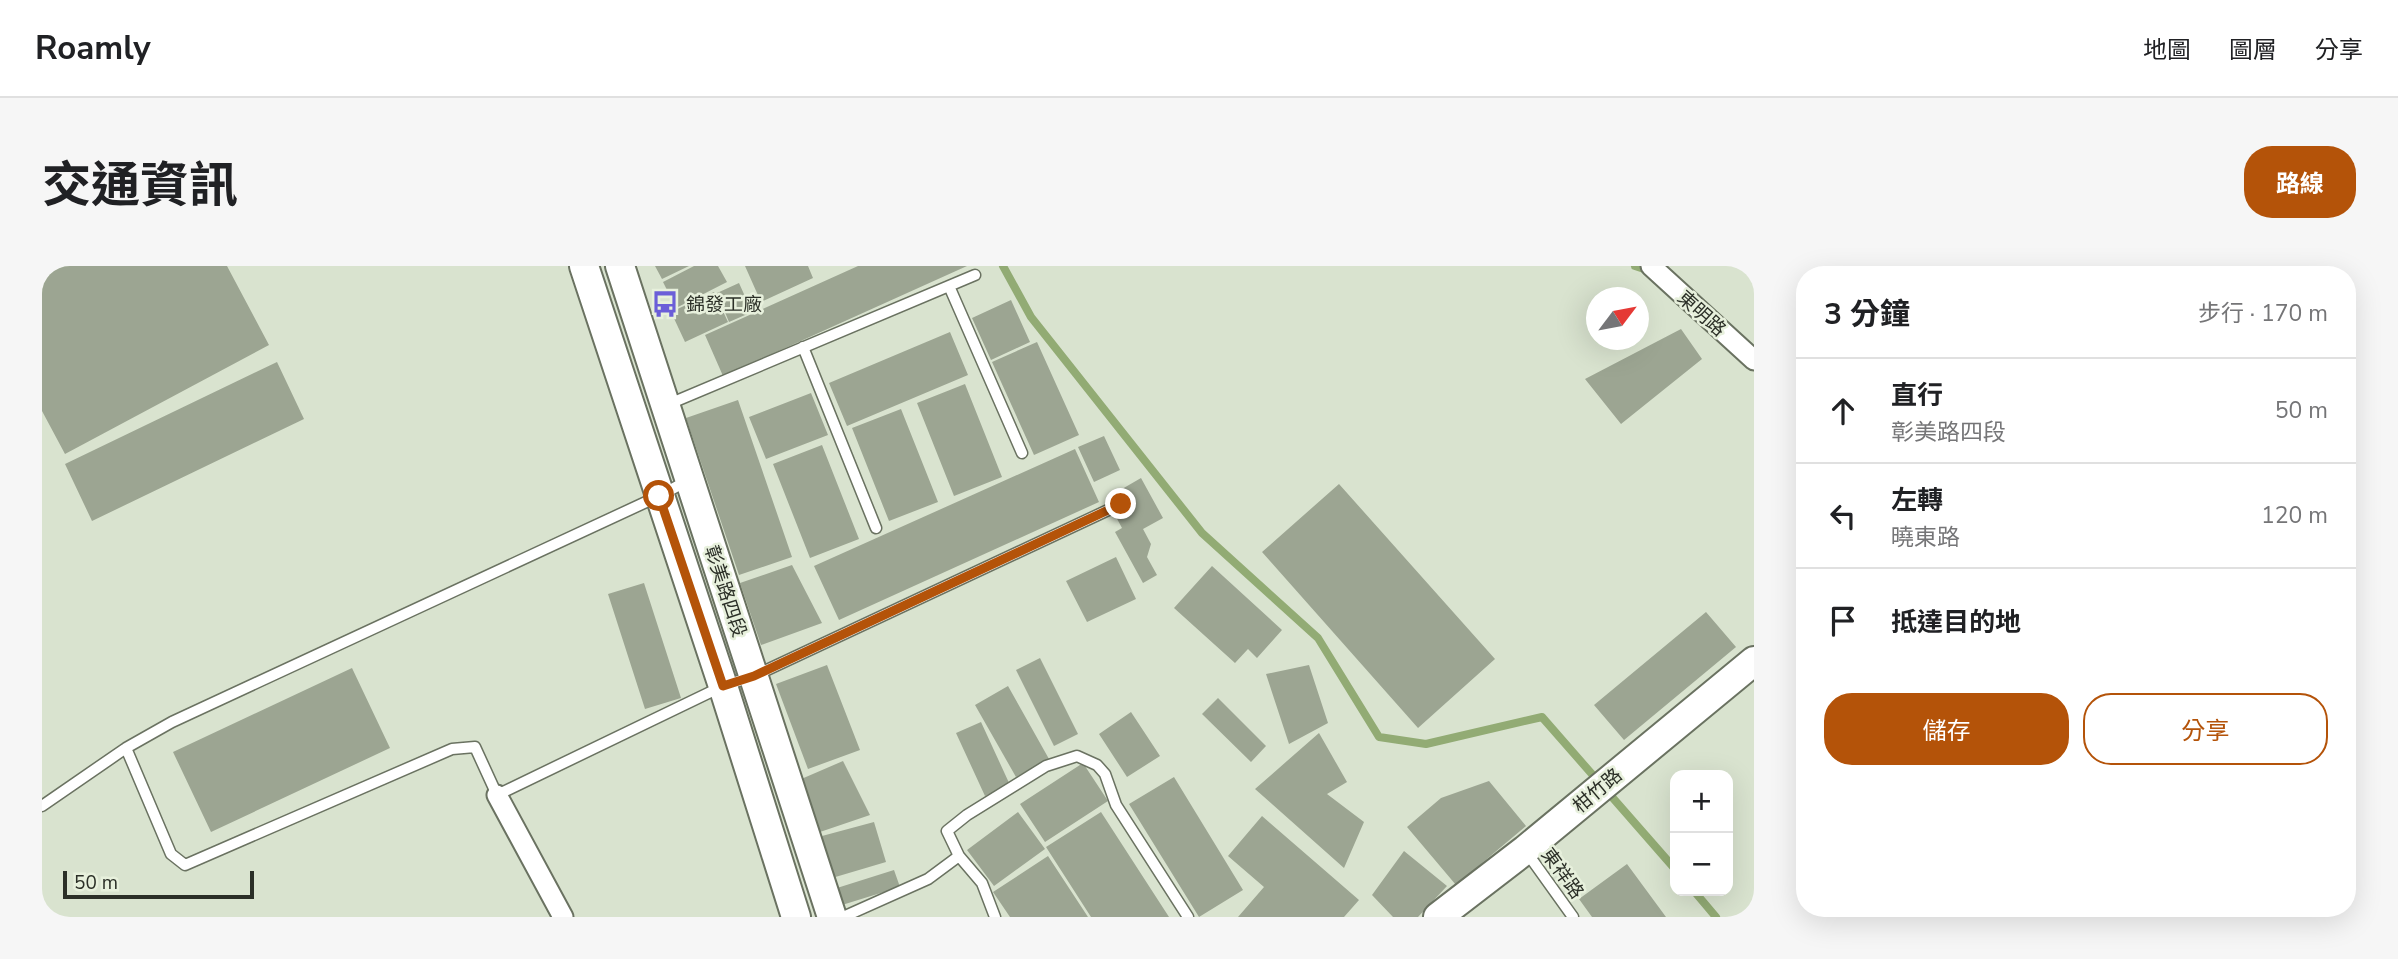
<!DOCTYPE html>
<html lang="zh-TW">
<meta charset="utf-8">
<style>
body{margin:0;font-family:"Nunito Sans","Noto Sans TC",sans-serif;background:#f6f6f6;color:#202124}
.controls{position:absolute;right:21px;bottom:21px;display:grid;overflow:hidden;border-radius:14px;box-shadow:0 7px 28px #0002}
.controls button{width:63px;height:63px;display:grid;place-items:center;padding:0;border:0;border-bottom:2px solid #e0e0e0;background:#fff;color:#202124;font:35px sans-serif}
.compass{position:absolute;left:1544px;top:21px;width:63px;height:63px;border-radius:50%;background:#fff;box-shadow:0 7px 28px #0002;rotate:58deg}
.scale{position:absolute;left:21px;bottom:18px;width:191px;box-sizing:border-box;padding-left:7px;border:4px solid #2b2f27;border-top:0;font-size:19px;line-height:24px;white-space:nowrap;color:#2b2f27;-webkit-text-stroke:5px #e7f0dc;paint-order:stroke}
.stop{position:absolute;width:21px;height:21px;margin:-16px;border:5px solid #b45309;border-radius:50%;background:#fff}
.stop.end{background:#b45309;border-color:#fff;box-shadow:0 2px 7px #0008}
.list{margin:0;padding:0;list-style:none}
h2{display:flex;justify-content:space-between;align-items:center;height:91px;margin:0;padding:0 28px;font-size:30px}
h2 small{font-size:23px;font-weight:400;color:#757577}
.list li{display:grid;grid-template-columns:46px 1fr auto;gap:21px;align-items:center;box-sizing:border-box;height:105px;padding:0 28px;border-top:2px solid #e0e0e0}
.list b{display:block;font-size:26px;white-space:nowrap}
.list p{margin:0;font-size:23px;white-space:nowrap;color:#757577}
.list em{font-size:23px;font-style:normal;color:#757577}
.actions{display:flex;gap:14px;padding:21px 28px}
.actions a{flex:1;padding:16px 0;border:2px solid #b45309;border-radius:28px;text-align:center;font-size:24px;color:#b45309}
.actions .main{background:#b45309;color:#fff}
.icon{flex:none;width:38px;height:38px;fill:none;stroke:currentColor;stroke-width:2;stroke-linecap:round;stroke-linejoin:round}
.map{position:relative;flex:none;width:1712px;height:651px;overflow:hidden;border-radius:28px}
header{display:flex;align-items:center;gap:42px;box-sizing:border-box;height:98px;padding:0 35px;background:#fff;border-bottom:2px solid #e0e0e0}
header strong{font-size:33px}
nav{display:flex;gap:38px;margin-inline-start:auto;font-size:24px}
.intro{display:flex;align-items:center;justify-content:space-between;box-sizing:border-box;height:168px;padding:0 42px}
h1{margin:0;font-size:49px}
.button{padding:18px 32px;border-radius:28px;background:#b45309;color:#fff;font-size:24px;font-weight:700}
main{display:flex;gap:42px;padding:0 42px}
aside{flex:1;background:#fff;border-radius:28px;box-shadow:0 7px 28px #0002}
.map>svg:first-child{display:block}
</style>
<header>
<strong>Roamly</strong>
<nav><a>地圖</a><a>圖層</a><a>分享</a></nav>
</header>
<div class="intro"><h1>交通資訊</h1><a class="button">路線</a></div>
<main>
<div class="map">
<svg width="1712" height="651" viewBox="0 0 1712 651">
<rect width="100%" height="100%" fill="#d9e3cf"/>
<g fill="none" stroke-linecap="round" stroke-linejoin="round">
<!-- stream -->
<path stroke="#92ab74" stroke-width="8" d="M961,0L989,51L1160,267L1276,372L1337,471L1384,478L1500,451L1633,603
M1593,0L1602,3L1608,8
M1652,625L1674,651"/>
</g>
<!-- building -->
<path fill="#9ca592" d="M0,0H185L227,79L23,188L0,145Z
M613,0H647L620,13Z
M652,0H676L685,16L634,42L621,16Z
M703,0H766L771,12L719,36Z
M816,0H925L681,110L663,69Z
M697,17L710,46L687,56L675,27Z
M672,26L686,56L643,76L629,46Z
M969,34L988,76L949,94L930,52Z
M1639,63L1660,93L1579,158L1543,113Z
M908,66L926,109L805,160L787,117Z
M995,76L1037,169L992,189L950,96Z
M235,96L262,153L50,255L23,198Z
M923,118L960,211L912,230L875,137Z
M769,127L786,169L724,193L707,151Z
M696,134L750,291L697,309L644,152Z
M859,143L896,236L847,255L810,162Z
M1062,170L1078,204L1052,216L1036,181Z
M780,179L817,273L768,292L731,198Z
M1033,183L1057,236L797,354L772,300Z
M1099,212L1121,252L1101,263L1109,278L1105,291L1115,309L1101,317L1073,266L1080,262L1073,249L1089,240L1080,223Z
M1297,218L1453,393L1376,462L1220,286Z
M1074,291L1094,333L1045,356L1024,315Z
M750,299L780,357L719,379L698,317Z
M1170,300L1240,364L1215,392L1206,383L1193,397L1132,342Z
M602,317L639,432L603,443L566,328Z
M1664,346L1694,381L1582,474L1552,439Z
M998,392L1036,468L1012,480L974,404Z
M785,399L818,484L766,503L734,418Z
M1267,399L1286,457L1247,478L1224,408Z
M310,402L348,482L169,566L131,486Z
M966,420L1007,493L974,511L933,439Z
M1176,432L1224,480L1209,496L1160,448Z
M1089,446L1118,490L1085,511L1057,468Z
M939,456L968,519L943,530L914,467Z
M1277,467L1305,516L1285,528L1322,556L1302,602L1213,523Z
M801,495L828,549L778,566L757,514Z
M1041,497L1066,535L1003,576L978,538Z
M1132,511L1201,624L1157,651L1087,538Z
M1447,515L1484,560L1414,619L1365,561L1399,532Z
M976,546L1003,583L952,620L925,584Z
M1059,546L1127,651H1049L1004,581Z
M1220,550L1317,634L1302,651H1196L1222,621L1186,590Z
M832,556L844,596L790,612L780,570Z
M1362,585L1405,620L1376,651H1351L1330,629Z
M1006,590L1046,651H968L951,626Z
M1585,598L1624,651H1550L1537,633Z
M852,604L858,621L800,639L795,622Z"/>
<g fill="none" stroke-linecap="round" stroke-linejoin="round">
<defs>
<path id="lane" d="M907,20L980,187
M761,81L834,262
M627,138L933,9
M84,482L129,588L143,599L410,483L433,481L455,529L681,420L712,410L1079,238
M0,540L84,482L130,456L617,230L645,215
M1483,584L1531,651
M801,651L886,613L917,590
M953,651L940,617L917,590L905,565L925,549L1004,500L1035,490L1055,499L1063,508L1074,539L1146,651"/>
<path id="street" d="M1609,0L1712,94
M455,529L521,651"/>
<path id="secondary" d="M542,0L681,420L754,651
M578,0L790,651
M1396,651L1483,584L1712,395"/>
</defs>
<!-- lane casing -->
<use href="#lane" stroke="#6a7261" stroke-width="13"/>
<!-- street casing -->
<use href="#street" stroke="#6a7261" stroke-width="23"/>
<!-- secondary casing -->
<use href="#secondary" stroke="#6a7261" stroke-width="32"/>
<!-- lane -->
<use href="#lane" stroke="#fff" stroke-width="10"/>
<!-- street -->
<use href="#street" stroke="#fff" stroke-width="19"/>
<!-- secondary -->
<use href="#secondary" stroke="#fff" stroke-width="28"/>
</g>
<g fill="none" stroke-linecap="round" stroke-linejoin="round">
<!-- route -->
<path stroke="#b45309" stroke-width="9" d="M617,230L681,420L712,410L1079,238"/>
</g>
<!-- icons -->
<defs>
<symbol id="bus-bare" viewBox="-9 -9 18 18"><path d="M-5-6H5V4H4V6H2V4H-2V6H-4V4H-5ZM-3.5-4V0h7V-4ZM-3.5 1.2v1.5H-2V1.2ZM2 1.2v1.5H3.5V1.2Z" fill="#6b5ed8" stroke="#e7f0dc" stroke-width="2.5" paint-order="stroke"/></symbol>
</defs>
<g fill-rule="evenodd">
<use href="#bus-bare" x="604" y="19" width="38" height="38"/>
</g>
<g text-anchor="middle" stroke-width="5" stroke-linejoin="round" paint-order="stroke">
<!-- poi labels -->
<g font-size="19" fill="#2b2f27" stroke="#e7f0dc" text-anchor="start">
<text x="644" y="45">錦發工廠</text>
</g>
<!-- street labels -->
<g font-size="19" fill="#2b2f27" stroke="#e7f0dc">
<text transform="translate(1660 47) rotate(42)" y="7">東明路</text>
<text transform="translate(684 325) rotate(72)" y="7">彰美路四段</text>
<text transform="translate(1555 524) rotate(-40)" y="7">柑竹路</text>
<text transform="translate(1521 607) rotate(54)" y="7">東祥路</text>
</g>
</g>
</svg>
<div class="controls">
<button>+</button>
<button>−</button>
</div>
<svg class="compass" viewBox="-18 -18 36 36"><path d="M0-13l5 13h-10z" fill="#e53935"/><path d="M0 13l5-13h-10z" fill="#757577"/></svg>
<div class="scale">50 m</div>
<div class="stop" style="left:617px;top:230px"></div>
<div class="stop end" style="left:1079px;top:238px"></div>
</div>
<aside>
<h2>3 分鐘<small>步行 · 170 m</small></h2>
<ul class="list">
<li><svg class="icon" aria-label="ahead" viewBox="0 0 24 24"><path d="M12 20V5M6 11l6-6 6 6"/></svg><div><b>直行</b><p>彰美路四段</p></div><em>50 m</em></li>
<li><svg class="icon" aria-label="left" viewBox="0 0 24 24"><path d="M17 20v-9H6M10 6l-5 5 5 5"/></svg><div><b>左轉</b><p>曉東路</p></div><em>120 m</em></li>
<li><svg class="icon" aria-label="arrive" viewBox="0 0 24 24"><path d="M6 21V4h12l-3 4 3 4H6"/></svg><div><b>抵達目的地</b></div></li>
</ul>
<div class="actions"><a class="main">儲存</a><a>分享</a></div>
</aside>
</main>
